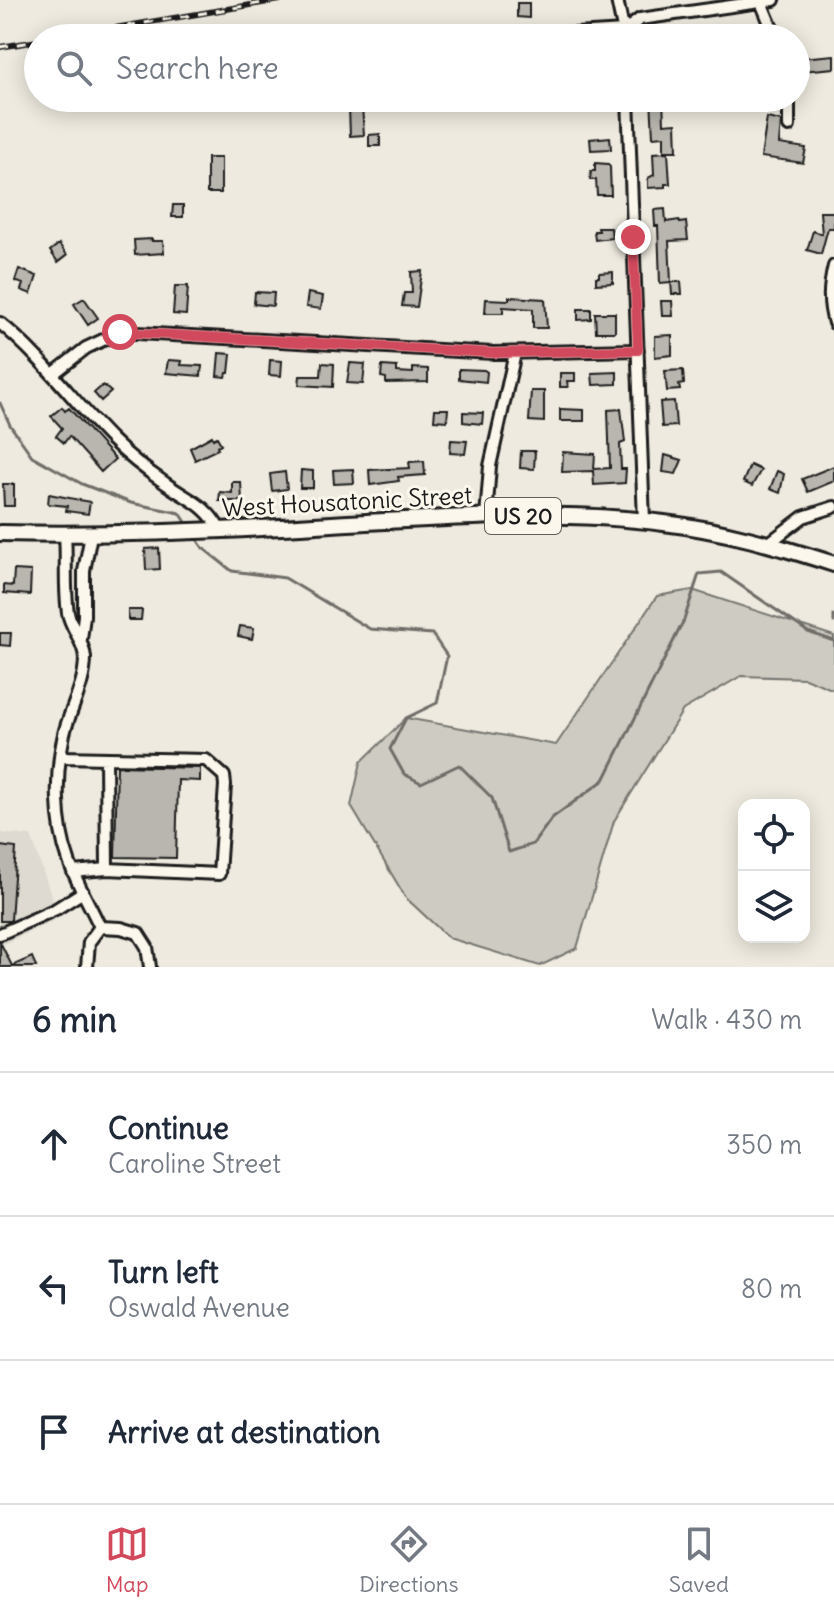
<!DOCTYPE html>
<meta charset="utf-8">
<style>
body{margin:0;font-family:Delius,sans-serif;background:#f6f6f7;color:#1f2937}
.controls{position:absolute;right:24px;bottom:24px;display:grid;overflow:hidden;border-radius:16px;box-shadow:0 4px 20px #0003}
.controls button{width:72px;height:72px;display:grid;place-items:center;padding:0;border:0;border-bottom:2px solid #e0e1e3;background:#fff;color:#1f2937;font:40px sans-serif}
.stop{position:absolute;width:24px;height:24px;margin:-18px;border:6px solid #d1495b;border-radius:50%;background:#fff}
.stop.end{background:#d1495b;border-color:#fff;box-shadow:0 2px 8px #0008}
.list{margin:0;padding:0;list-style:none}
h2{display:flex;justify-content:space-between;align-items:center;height:104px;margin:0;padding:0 32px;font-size:34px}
h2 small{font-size:26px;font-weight:400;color:#747a83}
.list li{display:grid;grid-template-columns:52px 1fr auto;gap:24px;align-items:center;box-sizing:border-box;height:144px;padding:0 32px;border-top:2px solid #e0e1e3}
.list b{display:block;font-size:30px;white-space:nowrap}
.list p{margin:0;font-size:26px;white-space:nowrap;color:#747a83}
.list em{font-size:26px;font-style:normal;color:#747a83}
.icon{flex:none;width:44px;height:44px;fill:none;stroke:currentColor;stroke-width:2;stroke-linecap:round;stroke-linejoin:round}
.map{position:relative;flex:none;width:834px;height:967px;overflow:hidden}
.search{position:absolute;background:#fff;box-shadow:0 4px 20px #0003;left:24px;right:24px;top:24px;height:88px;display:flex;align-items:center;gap:20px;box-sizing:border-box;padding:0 28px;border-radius:44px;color:#747a83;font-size:30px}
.sheet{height:536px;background:#fff}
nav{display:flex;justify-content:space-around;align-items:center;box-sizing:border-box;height:112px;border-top:2px solid #e0e1e3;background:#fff;font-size:22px;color:#747a83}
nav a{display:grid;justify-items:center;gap:4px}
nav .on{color:#d1495b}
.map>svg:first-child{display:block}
</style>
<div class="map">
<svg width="834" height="967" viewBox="0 0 834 967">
<rect width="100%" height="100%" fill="#eeeadf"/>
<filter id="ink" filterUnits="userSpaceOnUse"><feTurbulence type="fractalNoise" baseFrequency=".0125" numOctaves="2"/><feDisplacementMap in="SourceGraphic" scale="16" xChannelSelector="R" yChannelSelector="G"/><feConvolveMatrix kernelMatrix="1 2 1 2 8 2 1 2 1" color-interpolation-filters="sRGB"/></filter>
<g filter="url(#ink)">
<!-- built -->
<path fill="#dedad1" d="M0,833L31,836L59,918L0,946Z"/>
<!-- green -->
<path fill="#ceccc2" stroke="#75746f" stroke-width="2" d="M692,590L834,636V690L805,678L741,676L683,710L614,821L577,948L540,966L449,938L406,898L351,806L361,762L406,718L556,745L657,596Z"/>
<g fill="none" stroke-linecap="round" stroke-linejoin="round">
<!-- stream -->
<path stroke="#6f6d69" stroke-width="3" d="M0,403L10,425L32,456L82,484L131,503L180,513L188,525
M196,538L203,548L232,571L285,578L370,629L432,634L447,656L437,703L406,718L390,749L404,774L421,783L459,765L492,798L509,852L533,844L552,818L604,780L684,620L699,574L721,572L808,632L834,641
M834,615V622"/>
</g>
<!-- building -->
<path fill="#b9b6af" stroke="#1c1c1c" stroke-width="2" d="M517,3H529V18L517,17Z
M464,28L465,38H452L451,30Z
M834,55V68L802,71L801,58Z
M588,98H605L606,107L589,109Z
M651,98H663L664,124L676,123L677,151H664V136L653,137Z
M362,106L364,135L350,136L349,107Z
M767,118L781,121L779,144L806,148L803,163L761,157Z
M380,134V146H369V135Z
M610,137L611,149L591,150L590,139Z
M668,152L670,184H665V187L648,188V178L654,175L653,153Z
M207,158H221V193H207Z
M595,163L608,164L610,167L611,195H597L596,180H590L591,171H595Z
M173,205H183V217H172Z
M665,209L666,222L679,220L680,223L686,222L688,240L669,241L671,282L660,283L658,226H655L654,210Z
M820,212H834V228H828L821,254L807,250L813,231L822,234Z
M598,228H611L612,238L595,240L594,231H599Z
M152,239V241H163L164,253L135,255L134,240Z
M59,244L67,255L58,262L50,251Z
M19,269L37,276L31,294L21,290L23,284L15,281Z
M422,271L417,307L402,306L404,293H412L411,272Z
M613,272V283L596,284V277H599V273Z
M671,282H681L682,294H672Z
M175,286H188L186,315L173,314Z
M255,292L274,293L273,306L254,304Z
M308,293L323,296L321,309L306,307Z
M509,297L545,299L547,328H533V309L503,307V313H485L486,299L509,300Z
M84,298L98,318L88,325L74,304Z
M661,301H672L673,316H662Z
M578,309H591V319L578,320Z
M595,313H615V332H596Z
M672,335V355L655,357V336Z
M219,353L231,354L229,373H227L226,377L217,376Z
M168,360L182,361L181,365L202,366L201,376L166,373Z
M270,360L282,361L281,376L269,375Z
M322,363L334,364L333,387L299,385L300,376H321Z
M350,363L365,364L363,384L347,383Z
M382,366L397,367V372L413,373V368L428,369V382L386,383V378L381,377Z
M459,369L484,370L487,372L486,382L459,379Z
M683,370L684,384L679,385L680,390L667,391L665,371Z
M617,372V384L593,385L592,373Z
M560,373H575V381H567L568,387H560Z
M103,385L111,392L101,401L94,393Z
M531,391H544V422L529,421Z
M674,401L676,426L662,427L660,402Z
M62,407L65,411L69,408L115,459L101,472L69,436L64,443L56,436L62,428L51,416Z
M435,409H448L447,421L434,420Z
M560,409L584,410V421H560Z
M621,409L625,442L620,444L621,469H626L625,483L594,485L593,471L562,472L563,452L595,454L594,469L610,468L608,410Z
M463,412L483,413L482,424L463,422Z
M212,436L213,439L217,437L221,444L217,446L218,449L195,460L190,448Z
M451,440L467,441L465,454L450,453Z
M521,451H535L534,469L520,468Z
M665,455L682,460L676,474L663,472Z
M424,461L425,475L398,477L399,481L370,485L369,470L410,468L409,462Z
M750,465L761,470L752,486L743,482Z
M834,466V481L808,492L802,479Z
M353,469L354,483L334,484L333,470Z
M301,470L313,471V488H300Z
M777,471L784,474L780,493L770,489Z
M285,472L287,489L272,491L270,474Z
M232,482H241L242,501H219L220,492L232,493Z
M3,484H14V506H4Z
M49,494L90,502L88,514L66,511L67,506L48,504Z
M159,548L160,569L146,570L145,549Z
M14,570L31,571L30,595L4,593V585L13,586Z
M128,610H142L141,620H128Z
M240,626L254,628L252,639L238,636Z
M0,633H11L10,646L0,645Z
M117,766L200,768V781L178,780L176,858L115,857Z
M0,846L16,848L11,920L9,921H0Z
M0,942L12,966L32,957L36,967H0Z"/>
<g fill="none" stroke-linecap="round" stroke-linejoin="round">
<defs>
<path id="minor" d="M617,0L625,38
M761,2L776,38
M624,31L640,19L774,0
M510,38L624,31
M628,98L644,521
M789,98V126
M834,266C829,287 828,302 834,323
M0,323C42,357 74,402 112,440C128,456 146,470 165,483C188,500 205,503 220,530
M53,374L86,348L120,332L493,353L638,350
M486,517L490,466L515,353
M65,534C67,560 64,587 68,613C71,629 84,641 85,658C85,685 70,709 64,734C55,773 55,823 69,861C77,884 90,905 100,927
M769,543L803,517L834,507
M81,639L84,616V571L91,535
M61,757L206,760L224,776L225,785L219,874L107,869L73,872
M106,758L107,869
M100,927L121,928L138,933L147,947L150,967
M0,934L56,909L83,892
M87,967L89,942L100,927"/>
<path id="highway" d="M0,533C111,536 221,531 332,524C443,518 554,509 664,523C723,530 778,546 834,564"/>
</defs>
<!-- minor casing -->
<use href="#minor" stroke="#1c1c1c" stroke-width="16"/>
<!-- highway casing -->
<use href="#highway" stroke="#1c1c1c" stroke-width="20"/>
<!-- minor -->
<use href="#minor" stroke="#fbf7ec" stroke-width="10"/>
<!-- highway -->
<use href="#highway" stroke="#fbf7ec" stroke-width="14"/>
<defs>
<path id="rail" d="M56,38L280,0
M0,47L38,41"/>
</defs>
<!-- rail casing -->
<use href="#rail" stroke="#1c1c1c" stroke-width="6"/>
<!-- rail -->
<use href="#rail" stroke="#fbf7ec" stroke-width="3" stroke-dasharray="9" stroke-linecap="butt"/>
</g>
</g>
<g fill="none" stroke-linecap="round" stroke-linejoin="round" filter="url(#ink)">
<!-- route -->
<path stroke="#d1495b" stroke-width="10" d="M120,332L493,353L638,350L633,237"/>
</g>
<g text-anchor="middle" stroke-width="6" stroke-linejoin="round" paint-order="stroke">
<!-- shield labels -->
<rect fill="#fbf7ec" stroke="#5f5e5a" stroke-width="2" x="485" y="498" width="76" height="36" rx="6"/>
<g font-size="22" font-weight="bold" fill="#1c1c1c">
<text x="523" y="524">US 20</text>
</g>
<!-- street labels -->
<g font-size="24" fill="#1c1c1c" stroke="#fbf7ec">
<text transform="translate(347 502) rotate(-3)" y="8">West Housatonic Street</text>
</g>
</g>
</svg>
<div class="controls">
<button><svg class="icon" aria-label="locate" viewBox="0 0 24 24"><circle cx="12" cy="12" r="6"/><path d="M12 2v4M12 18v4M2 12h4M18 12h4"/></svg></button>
<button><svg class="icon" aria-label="layers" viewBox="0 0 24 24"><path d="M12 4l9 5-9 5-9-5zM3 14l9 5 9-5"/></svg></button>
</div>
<div class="stop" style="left:120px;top:332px"></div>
<div class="stop end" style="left:633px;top:237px"></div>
<div class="search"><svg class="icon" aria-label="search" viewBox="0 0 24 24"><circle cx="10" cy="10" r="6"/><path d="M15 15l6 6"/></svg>Search here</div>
</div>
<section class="sheet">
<h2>6 min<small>Walk · 430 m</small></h2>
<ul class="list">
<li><svg class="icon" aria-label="ahead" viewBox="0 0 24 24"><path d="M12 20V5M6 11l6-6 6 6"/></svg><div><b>Continue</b><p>Caroline Street</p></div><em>350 m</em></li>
<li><svg class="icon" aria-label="left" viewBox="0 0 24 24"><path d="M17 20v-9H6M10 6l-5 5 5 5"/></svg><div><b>Turn left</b><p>Oswald Avenue</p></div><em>80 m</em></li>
<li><svg class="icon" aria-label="arrive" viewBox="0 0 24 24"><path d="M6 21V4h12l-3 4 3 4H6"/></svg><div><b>Arrive at destination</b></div></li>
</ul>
</section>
<nav>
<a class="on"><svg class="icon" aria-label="map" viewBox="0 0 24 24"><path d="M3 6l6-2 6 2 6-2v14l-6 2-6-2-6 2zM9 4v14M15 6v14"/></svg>Map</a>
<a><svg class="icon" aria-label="directions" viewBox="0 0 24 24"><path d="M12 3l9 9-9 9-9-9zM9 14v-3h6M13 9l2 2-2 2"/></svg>Directions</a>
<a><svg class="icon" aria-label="saved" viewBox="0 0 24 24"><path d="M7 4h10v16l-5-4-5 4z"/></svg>Saved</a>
</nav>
